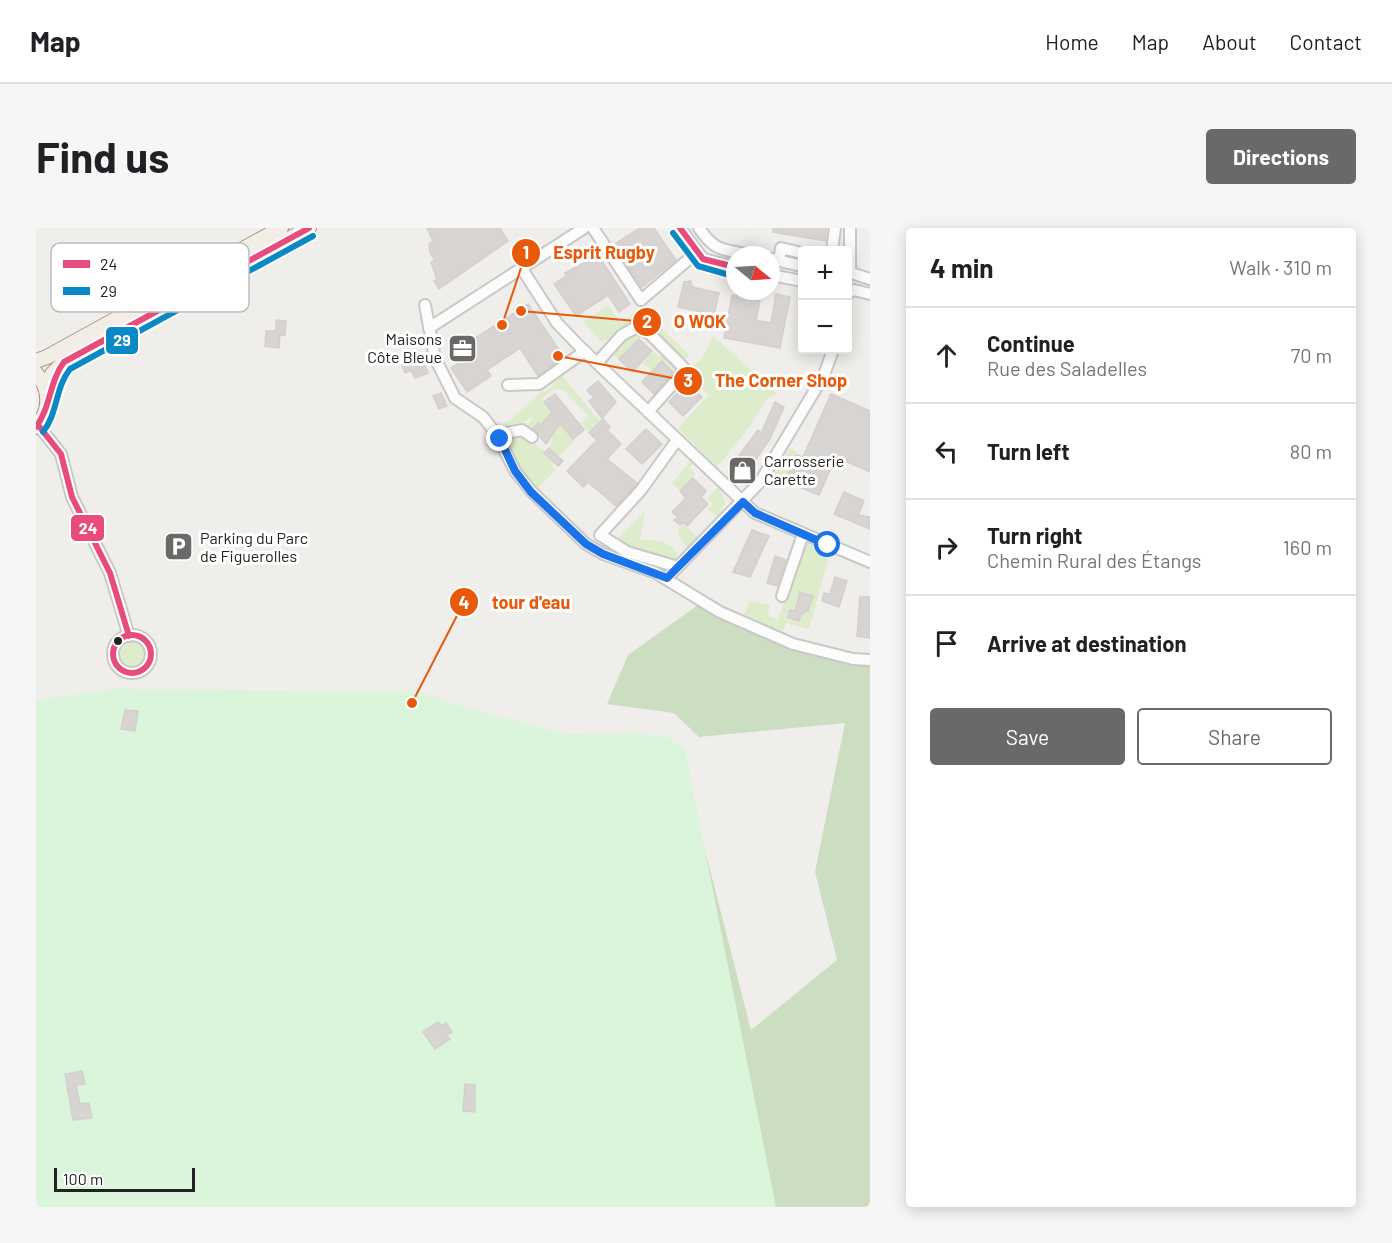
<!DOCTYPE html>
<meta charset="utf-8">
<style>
body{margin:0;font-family:Barlow,sans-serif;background:#f6f6f6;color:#202124}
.controls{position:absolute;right:18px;top:18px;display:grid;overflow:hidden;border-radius:6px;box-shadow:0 3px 15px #0003}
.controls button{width:54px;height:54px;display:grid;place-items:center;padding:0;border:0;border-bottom:2px solid #e0e0e0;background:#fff;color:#202124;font:30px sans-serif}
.compass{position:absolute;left:690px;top:18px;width:54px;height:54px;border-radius:50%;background:#fff;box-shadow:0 3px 15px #0003;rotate:108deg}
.scale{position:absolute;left:18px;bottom:15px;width:141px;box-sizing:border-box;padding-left:6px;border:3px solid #222;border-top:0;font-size:16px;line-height:21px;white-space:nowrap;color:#222;-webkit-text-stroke:4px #fff;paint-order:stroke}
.stop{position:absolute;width:18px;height:18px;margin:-14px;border:4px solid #1a73e8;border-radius:50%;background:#fff}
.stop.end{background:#1a73e8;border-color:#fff;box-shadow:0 2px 6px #0008}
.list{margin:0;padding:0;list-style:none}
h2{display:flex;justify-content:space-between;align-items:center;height:78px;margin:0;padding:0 24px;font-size:26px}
h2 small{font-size:20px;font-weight:400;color:#757577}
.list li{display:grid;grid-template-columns:39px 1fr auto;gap:18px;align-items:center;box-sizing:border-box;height:96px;padding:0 24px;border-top:2px solid #e0e0e0}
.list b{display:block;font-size:22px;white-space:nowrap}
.list p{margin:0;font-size:20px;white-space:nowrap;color:#757577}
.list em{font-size:20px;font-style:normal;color:#757577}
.actions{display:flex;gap:12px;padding:18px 24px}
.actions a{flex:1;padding:14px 0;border:2px solid #6a6968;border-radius:6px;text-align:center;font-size:21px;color:#6a6968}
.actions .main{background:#6a6968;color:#fff}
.icon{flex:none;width:33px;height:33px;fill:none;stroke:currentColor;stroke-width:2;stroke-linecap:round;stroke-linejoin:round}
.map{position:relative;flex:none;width:834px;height:979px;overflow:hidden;border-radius:6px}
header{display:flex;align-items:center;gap:36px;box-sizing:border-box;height:84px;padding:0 30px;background:#fff;border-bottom:2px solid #e0e0e0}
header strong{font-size:28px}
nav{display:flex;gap:33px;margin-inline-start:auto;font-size:21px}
.intro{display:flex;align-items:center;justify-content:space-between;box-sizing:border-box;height:144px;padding:0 36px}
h1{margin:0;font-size:42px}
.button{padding:15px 27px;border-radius:6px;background:#6a6968;color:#fff;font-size:21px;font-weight:700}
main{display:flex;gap:36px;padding:0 36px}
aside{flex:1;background:#fff;border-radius:6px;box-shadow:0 3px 15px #0003}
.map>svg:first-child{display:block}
</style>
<header>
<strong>Map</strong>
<nav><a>Home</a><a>Map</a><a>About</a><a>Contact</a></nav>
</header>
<div class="intro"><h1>Find us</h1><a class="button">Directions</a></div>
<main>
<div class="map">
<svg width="834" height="979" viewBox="0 0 834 979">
<rect width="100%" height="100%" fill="#f0eeeb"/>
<!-- grass -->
<path fill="#ddeccb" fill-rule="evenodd" d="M572,77L585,95L605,80L654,128L648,132C613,98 613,85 566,114L547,94Z
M596,104L608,106L582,131L578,126Z
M677,108L741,165L731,171L715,197L681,239L642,200L673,167L649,145L666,130Z
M617,124L624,129L630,125L645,141L641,145L627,132L616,143L607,135Z
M526,148L564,193L553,205L545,196L553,188L527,162L520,160L505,171L538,213L523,228L514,220L516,209L510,193L504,197L501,195L493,204L490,201L497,188L473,203L465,200C479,186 493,177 506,163L509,164Z
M485,207L509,223L508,226L518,235L516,238L520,242L499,262L483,241L467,210Z
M754,220L761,225L752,246L744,251L747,261L734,252Z
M656,232L658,234L654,240L659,246L645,263L636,255Z
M683,258L689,275L682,289L672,281L677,276L671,270Z
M609,283L604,312C619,311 637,313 643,329L637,333L593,320L582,310Z
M647,296L662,309L652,320L642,308V302Z
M767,314L794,325L773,401L750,395L747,403L739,402ZM764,363L774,366L771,377L774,379L772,383L766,386L763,394L751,392L754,381L758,382Z
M713,373L734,377L732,388L741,391L738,403L707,390Z
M84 427a13 13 0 1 1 26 0a13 13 0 1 1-26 0Z"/>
<!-- forest -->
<path fill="#cbdec1" d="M662,377C717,404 772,433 834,435V979H467L646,532L715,802L801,732L779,644L809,495L663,509L638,485L571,476L592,427Z"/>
<!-- park -->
<path fill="#daf5da" d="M76,461L383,463L422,477L530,506L601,505L632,509L649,522L740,979H0V472Z"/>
<!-- building -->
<path fill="#d7d4d2" stroke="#d3d0cc" stroke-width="1.5" d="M391,0H464L472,13L403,61L398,53L401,51L395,34L399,32L394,25L393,16L397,13Z
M604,0H618L640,32L606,59L577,17Z
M737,0H791L789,13L737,4Z
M562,27L594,76L583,84L572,67L540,88L518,56L530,48L529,45Z
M655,53L656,59L683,65L678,87L642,79L648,54Z
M740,66L754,69L744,120L688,110L696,68L702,67L724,73L720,92L735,95Z
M492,76L528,129L502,148L484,120L451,142L455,148L431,164L415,140L424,134L418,124Z
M240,92L250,93L249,107H244L243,120L229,118L230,103H240Z
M603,111L616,123L596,144L583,131Z
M386,129L392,145L379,150L375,142L369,145L366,137Z
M626,133L637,144L618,166L606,154Z
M562,153L580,174L566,190L553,173L558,170L551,162Z
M651,155L666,169L647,188L633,174Z
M405,165L411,178L403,181L397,168Z
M519,166L548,202L537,211L524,195L510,216L497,200L502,195L504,198L516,184L508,174Z
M795,166L834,183V244L800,229L783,267L749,253L761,227L767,229Z
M739,174L748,179L734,211L706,251L694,240L722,202L725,205Z
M567,191L574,199L571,202L585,216L571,231L601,255L580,278L552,254L547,259L531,243L561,212L553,205Z
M610,201L626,216L606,236L590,221Z
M513,220L527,233L522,238L508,225Z
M657,250L670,263L665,269L672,276L651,298L647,294L644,297L638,292L642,289L636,284L650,270L644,263Z
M808,264L828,273L822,287L834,289V301L798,286Z
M716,302L733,308L714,349L697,344Z
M739,328L750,332L741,358L731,355Z
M799,349L811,353L803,379L786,373L788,365L794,366Z
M764,364L777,368L772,383L765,386L763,393L752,390L754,382L759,383Z
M824,369H834V410L821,408Z
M89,482L102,483L99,503L85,501Z
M402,794L405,798L410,795L416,804L411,807L414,811L399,821L387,804Z
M46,843L49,856L40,857L44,876L53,875L56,890L37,892L29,846Z
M429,856L439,857V884L427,883Z"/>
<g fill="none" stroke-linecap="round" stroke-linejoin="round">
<defs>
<path id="minor" d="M557,0L605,72L660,25
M644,0L667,31L699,39
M663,0C679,24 687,21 714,27
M814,0V44
M796,22L799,0
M735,31L766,38
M743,33L745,20L766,25
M486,41L521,95L544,119L719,285L834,334
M812,44L834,51
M735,47L766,53
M812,65L818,62L834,66
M389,77L399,130L419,170L447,189L461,207L479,243L495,263L550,316L567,326L620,345L684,384L757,416L817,431L834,432
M393,100L548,0
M561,135L586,107L601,99L614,106L647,139L644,148L612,184
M472,157L503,156L549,123
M2,197L25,226L36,269L74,345L93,408
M461,207L486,202L496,209
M641,212L605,262L564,307L591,324L642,339
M631,350L724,254L788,147L797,122
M746,368L767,306
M77 426a19 19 0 1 1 38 0a19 19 0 1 1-38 0Z"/>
<path id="major" d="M0,133L11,129L245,0
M0,145C15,161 15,183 0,199
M11,165L16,146L28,134L273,0"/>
</defs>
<!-- minor casing -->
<use href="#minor" stroke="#c9c8c7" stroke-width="14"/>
<!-- major casing -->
<use href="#major" stroke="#a79c86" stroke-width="16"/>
<!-- minor -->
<use href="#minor" stroke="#fdfcfc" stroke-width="10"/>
<!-- major -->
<use href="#major" stroke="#f3ede7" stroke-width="14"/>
<defs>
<path id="bus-1" d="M644,0L667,31L699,39
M2,197L25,226L36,269L74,345L93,408
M0,199C15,179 13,154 28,134L273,0
M77 426a19 19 0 1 1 38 0a19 19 0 1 1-38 0Z"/>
<path id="bus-2" d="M637,5L662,38L697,48
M7,204C22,185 19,160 34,141L277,8"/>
</defs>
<!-- bus-1 casing -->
<use href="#bus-1" stroke="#fff" stroke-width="10"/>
<!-- bus-2 casing -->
<use href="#bus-2" stroke="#fff" stroke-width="10"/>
<!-- bus-1 -->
<use href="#bus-1" stroke="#e74c7d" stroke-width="6"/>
<!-- bus-2 -->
<use href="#bus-2" stroke="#0b89c6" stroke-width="6"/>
</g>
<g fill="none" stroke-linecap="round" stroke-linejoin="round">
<!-- route -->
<path stroke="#1a73e8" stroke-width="8" d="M464,211L479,243L495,264L550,316L567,326L631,350L707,274L719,285L792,317"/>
</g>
<!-- icons -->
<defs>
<symbol id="office-square" viewBox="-11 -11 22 22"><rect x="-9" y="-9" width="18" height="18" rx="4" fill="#6a6968" stroke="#fff"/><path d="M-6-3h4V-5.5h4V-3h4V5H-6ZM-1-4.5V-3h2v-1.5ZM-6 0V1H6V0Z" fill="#fff"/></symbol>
<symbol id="shop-square" viewBox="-11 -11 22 22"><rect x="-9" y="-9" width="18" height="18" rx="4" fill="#6a6968" stroke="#fff"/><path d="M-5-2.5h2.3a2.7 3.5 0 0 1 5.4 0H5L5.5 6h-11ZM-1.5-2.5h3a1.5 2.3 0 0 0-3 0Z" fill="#fff"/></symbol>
<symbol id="parking-square" viewBox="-11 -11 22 22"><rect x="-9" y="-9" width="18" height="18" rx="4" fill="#6a6968" stroke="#fff"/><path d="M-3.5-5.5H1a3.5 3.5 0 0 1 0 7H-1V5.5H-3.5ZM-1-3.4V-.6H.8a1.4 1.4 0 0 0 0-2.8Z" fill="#fff"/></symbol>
</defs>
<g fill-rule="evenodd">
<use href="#office-square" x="410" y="104" width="33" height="33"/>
<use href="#shop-square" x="690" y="226" width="33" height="33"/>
<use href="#parking-square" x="126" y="302" width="33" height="33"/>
</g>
<!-- markers -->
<circle fill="#222" stroke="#fff" stroke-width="2" cx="82" cy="413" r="5"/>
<g text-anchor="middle" stroke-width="6" stroke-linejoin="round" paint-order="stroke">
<!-- poi labels -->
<g font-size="16" fill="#222" stroke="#fff" text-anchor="start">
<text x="406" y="117" text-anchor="end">Maisons<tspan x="406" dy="18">Côte Bleue</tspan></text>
<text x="728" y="239">Carrosserie<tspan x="728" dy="18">Carette</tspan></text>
<text x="164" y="316">Parking du Parc<tspan x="164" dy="18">de Figuerolles</tspan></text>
</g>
</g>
<!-- legend -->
<rect x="15" y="15" width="198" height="69" rx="9" fill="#fff" stroke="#bdbdbd" stroke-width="1.5"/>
<rect x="27" y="32" width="27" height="8" fill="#e74c7d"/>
<rect x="27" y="59" width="27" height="8" fill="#0b89c6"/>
<g font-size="16" fill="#222">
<text x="64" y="42">24</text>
<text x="64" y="69">29</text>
</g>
<!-- callouts -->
<path fill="none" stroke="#e8590c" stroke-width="2" d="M466 97L490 25M485 83L611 94M522 128L652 153M376 475L428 374"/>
<g fill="#e8590c" stroke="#fff" stroke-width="2">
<circle cx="466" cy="97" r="6"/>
<circle cx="485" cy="83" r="6"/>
<circle cx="522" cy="128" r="6"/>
<circle cx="376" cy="475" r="6"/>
<circle cx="490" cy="25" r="15"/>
<circle cx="611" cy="94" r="15"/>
<circle cx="652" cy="153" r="15"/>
<circle cx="428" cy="374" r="15"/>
</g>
<g font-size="18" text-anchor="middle" font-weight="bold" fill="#fff">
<text x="490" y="31">1</text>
<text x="611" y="100">2</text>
<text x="652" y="159">3</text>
<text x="428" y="381">4</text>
</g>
<g font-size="18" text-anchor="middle" font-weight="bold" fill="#e8590c" stroke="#fff" stroke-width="6" stroke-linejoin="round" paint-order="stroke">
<text x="568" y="31">Esprit Rugby</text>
<text x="664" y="100">O WOK</text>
<text x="745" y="159">The Corner Shop</text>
<text x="495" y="381">tour d'eau</text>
</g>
<g stroke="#fff" stroke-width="2">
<rect x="69" y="98" width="34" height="29" rx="6" fill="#0b89c6"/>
<rect x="34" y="286" width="35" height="28" rx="6" fill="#e74c7d"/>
</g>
<g font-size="16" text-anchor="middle" font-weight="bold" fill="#fff">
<text x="86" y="118">29</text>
<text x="52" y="306">24</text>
</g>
</svg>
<div class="controls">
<button>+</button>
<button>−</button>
</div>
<svg class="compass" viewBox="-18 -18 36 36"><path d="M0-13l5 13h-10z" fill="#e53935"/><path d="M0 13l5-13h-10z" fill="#757577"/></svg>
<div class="scale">100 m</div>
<div class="stop" style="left:792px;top:317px"></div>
<div class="stop end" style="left:464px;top:211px"></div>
</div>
<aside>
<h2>4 min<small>Walk · 310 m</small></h2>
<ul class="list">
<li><svg class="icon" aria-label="ahead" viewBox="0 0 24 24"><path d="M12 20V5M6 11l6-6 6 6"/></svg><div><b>Continue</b><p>Rue des Saladelles</p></div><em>70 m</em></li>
<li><svg class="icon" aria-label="left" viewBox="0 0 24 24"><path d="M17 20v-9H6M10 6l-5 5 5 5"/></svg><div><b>Turn left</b></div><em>80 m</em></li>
<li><svg class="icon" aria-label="right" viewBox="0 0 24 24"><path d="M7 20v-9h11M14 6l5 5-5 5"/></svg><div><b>Turn right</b><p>Chemin Rural des Étangs</p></div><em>160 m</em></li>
<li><svg class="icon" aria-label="arrive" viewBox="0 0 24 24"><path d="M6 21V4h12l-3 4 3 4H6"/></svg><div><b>Arrive at destination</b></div></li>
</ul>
<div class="actions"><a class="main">Save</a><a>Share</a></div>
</aside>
</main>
